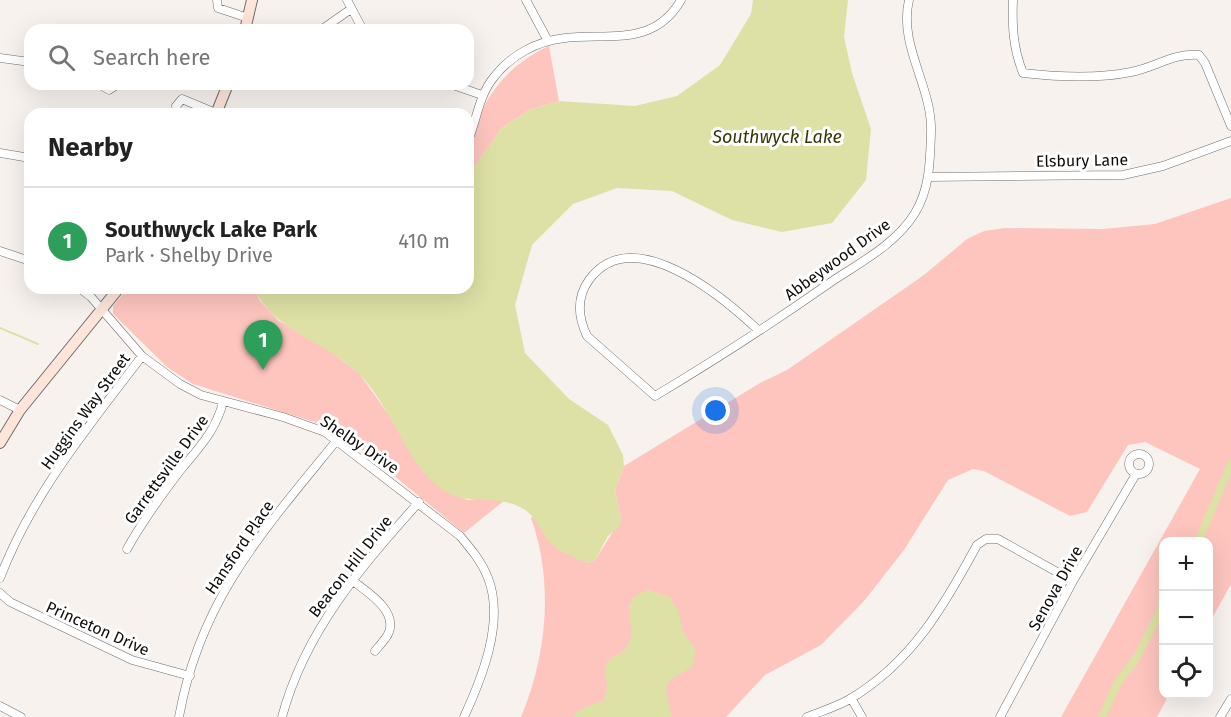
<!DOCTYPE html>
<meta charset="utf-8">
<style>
body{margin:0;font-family:"Fira Sans",sans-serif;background:#f2f2f2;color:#222}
.controls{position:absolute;right:18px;bottom:18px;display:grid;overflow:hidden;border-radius:12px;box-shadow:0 6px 24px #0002}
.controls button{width:54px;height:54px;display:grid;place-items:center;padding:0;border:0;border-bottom:2px solid #e0e0e0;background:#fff;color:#222;font:30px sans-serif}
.you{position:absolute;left:716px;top:411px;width:21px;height:21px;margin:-15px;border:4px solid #fff;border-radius:50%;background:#1a73e8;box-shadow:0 0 0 9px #1a73e833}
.badge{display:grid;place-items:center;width:39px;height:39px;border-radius:50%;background:#b45309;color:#fff;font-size:20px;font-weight:700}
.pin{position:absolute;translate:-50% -50px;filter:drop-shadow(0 2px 3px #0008)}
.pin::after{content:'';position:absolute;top:32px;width:21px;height:18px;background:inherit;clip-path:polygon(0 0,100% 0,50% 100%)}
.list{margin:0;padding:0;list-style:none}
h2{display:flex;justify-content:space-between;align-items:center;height:78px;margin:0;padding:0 24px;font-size:26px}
h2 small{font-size:20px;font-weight:400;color:#767676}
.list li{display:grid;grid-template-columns:39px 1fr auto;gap:18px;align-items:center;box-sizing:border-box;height:108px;padding:0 24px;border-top:2px solid #e0e0e0}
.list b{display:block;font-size:22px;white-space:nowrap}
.list p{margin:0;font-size:20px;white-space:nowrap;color:#767676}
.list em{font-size:20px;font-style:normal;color:#767676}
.icon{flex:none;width:33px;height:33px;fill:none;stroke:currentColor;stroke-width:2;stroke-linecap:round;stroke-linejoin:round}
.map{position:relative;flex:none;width:1231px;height:717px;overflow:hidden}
.search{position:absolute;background:#fff;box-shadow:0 6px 24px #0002;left:24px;top:24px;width:450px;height:66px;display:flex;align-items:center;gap:15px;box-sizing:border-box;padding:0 21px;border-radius:18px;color:#767676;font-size:22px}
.panel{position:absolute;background:#fff;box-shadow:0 6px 24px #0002;left:24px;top:108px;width:450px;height:186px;border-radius:18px}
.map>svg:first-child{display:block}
</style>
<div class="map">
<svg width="1231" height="717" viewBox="0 0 1231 717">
<rect width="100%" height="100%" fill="#f7f2ee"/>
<!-- green -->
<path fill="#fec5bf" d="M549,46L559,101L529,110L502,128L468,176C468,118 496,70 549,46Z
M1231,198V584L1209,624L1208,542H1164V694L1169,695L1157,717H1061L1200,469L1145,442L1128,445L1087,512L1070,516L984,471L973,469L948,480L904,550L864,601L821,645L765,675L726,717H521C547,655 554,582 531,518L533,516L557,549L588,563L595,560L621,519L615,490L624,466L760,383L787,370L924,275L967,239L984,231L1005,228L1103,229L1155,224Z
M128,288H254L260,301L279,321L318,342L359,373L391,418L425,473L467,500L487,498L505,500L464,533L365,452L324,425L193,384L167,367L113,314V306Z"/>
<!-- water -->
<path fill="#dde1a5" d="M753,0H848L844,37L852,73L871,129L866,180L832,223L782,232L732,220L672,191L617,188L573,204L532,245L515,305L525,353L569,399L608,425L623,455L624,466L615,490L621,519L619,527L608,536L595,560L589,563C582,561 560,551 556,548C541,536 539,516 520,507C491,493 465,508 439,487C404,459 391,405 358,373C325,341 273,331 254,288H468V176L502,128L529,110L559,101L635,106L677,96L720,65L751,14Z
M649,590L670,597L678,610L683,632L696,650L693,666L668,682L666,689L672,717H574L577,711L604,700L607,688L605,665C611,655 625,654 629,642C638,622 614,599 649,590Z"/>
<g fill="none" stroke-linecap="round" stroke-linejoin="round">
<!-- stream -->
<path stroke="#dde1a5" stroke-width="2" d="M0,328L38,344"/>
<!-- canal -->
<path stroke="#dde1a5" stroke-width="8" d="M1198,542L1231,464
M1102,717L1118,682L1137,657L1164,603"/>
<defs>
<path id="street" d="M217,0L218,8L248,18
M347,0L363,30
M526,0L548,41
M1013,0C1012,26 1013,48 1023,73C1058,77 1097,79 1131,72C1157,67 1172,53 1199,55L1205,63L1231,126
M321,30L351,9
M0,58L30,62
M99,84L109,90L118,84
M450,84L482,95
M178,114L176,106L182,99L218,114
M468,141C477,119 479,95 494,77C511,55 537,41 565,38C609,33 654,47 681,0
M0,153L30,158
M929,177L1123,175L1163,166L1231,141
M0,251L30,261
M79,288L91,297L142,356L180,384L201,395L283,417L325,432L460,536C471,549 482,562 488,578C505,621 482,678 464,717
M758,330C722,296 632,221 589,280C576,298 578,317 587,336L655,396C715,360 774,322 831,282C861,262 896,244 915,213C930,188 930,161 931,133C933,87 898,46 909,0
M0,400L20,410
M1129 464a10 10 0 1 1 20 0a10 10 0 1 1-20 0Z
M127,549C142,522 160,497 179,472C197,450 216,431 223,402
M0,578C32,494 89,426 142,356
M353,581C367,592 397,610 389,632C387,638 379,646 375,651
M0,593L10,602L132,660L190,676
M851,698L862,717
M0,706L21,717
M179,717C200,599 264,530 337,440
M282,717C305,631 361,567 419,502
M807,717C822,711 836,707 850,699C912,662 944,606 977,545L986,539H998L1073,581
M1000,717L1073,581L1136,474
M1220,717L1231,699"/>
<path id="secondary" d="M245,30L252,0
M216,114L228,84
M0,443L20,410L119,288"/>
</defs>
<!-- street casing -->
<use href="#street" stroke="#716d6a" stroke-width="9"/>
<!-- secondary casing -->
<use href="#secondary" stroke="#716d6a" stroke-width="12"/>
<!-- street -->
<use href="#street" stroke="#fff" stroke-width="8"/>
<!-- secondary -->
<use href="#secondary" stroke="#fde5d9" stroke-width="10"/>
</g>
<g text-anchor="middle" stroke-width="6" stroke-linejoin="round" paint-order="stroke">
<!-- street labels -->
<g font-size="16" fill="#0d0c0a" stroke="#fff">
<text transform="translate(1082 160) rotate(-1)" y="6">Elsbury Lane</text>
<text transform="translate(837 259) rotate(-36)" y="6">Abbeywood Drive</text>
<text transform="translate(85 411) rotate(-54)" y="6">Huggins Way Street</text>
<text transform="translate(360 444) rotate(34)" y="6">Shelby Drive</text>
<text transform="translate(166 469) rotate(-54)" y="6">Garrettsville Drive</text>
<text transform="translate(239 547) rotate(-56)" y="6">Hansford Place</text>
<text transform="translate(350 566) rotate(-52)" y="6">Beacon Hill Drive</text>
<text transform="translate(1055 588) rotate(-61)" y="6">Senova Drive</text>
<text transform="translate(98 628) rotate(24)" y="6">Princeton Drive</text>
</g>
<!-- water labels -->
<g font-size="18" font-style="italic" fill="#363808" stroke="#fff">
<text x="777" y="143">Southwyck Lake</text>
</g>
</g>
</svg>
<div class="controls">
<button>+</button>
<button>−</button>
<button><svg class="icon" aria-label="locate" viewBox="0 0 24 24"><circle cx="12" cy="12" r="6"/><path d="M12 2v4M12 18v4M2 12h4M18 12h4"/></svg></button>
</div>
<div class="you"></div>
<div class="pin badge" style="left:263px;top:370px;background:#2e9e5b">1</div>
<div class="search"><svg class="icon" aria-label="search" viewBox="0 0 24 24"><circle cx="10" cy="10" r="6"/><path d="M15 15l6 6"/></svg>Search here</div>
<section class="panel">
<h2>Nearby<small></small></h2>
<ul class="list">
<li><span class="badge" style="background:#2e9e5b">1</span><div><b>Southwyck Lake Park</b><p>Park · Shelby Drive</p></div><em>410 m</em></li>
</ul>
</section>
</div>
